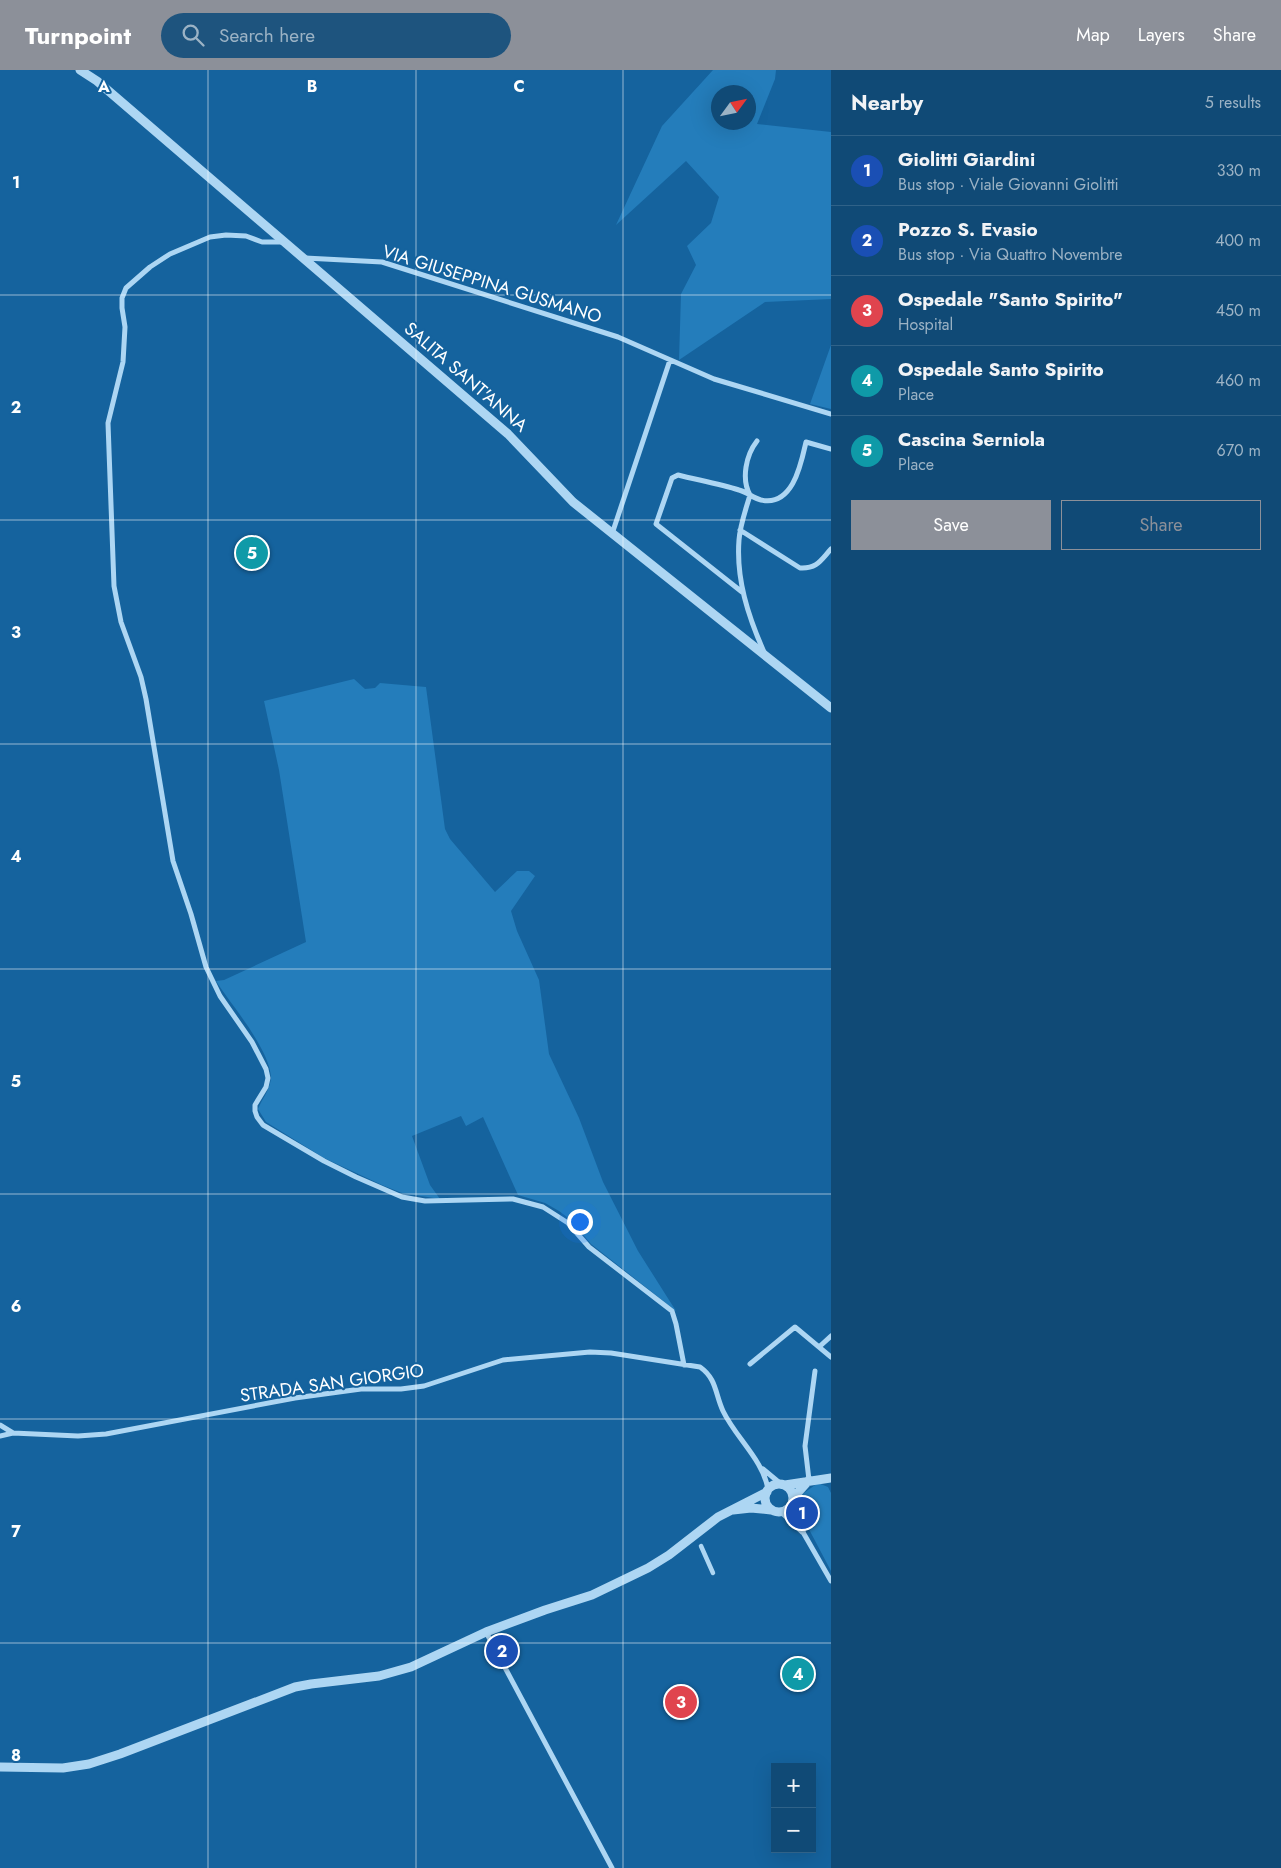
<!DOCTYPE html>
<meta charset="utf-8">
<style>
body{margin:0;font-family:Jost,sans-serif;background:#1e547e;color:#f1f3f6}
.controls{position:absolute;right:15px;bottom:15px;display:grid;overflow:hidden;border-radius:0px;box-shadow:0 5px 20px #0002}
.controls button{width:45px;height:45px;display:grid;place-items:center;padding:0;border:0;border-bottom:1px solid #306288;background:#104a76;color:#f1f3f6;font:25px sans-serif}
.compass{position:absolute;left:711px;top:15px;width:45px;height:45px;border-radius:50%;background:#104a76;box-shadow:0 5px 20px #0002;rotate:57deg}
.you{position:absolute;left:579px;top:1151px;width:18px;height:18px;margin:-12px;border:4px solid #fff;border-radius:50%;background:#1a73e8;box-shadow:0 0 0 8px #1a73e833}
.badge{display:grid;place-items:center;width:32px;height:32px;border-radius:50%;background:#8c9099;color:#fff;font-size:16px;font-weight:700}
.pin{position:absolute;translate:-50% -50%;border:2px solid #fff;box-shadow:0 1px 5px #0006}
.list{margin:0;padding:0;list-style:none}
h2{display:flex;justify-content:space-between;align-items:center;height:65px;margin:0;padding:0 20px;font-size:21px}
h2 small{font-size:16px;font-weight:400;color:#9cb3c5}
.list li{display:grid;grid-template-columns:32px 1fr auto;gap:15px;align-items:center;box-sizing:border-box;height:70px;padding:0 20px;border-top:1px solid #306288}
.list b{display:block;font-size:19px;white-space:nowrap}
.list p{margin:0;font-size:16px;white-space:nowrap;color:#9cb3c5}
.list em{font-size:16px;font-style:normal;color:#9cb3c5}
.actions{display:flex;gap:10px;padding:15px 20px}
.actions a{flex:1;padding:11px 0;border:1px solid #8c9099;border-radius:0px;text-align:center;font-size:18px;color:#8c9099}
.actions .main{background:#8c9099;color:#fff}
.icon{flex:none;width:28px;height:28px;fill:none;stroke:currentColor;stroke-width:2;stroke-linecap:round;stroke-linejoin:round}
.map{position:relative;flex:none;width:831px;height:1798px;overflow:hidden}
header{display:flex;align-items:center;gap:30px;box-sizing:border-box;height:70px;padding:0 25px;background:#8c9099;color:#fff}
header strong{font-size:24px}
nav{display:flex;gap:28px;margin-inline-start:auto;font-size:18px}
.search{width:350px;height:45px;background:#1e547e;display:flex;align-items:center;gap:12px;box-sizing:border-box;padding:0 18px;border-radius:28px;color:#9cb3c5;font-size:19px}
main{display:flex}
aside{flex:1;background:#104a76}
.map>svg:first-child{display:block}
</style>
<header>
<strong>Turnpoint</strong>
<div class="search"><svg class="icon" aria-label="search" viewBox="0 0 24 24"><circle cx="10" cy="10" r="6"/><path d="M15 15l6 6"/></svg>Search here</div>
<nav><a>Map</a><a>Layers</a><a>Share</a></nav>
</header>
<main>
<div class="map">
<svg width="831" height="1798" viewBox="0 0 831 1798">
<rect width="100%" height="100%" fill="#15639e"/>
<!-- green -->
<path fill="#247dbb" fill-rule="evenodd" d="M713,0H776L775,9L757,54L831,62V229L765,232L679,290L681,224L696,195L687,176L711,153L719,127L686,91L616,155L662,56ZM748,22V52H718V22Z
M831,275V339L810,334Z
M354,609L365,619L375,618L380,613L426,617L445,759L450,769L495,822L517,801H529L535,806L511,841L517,861L539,910L549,984L579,1048L603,1112L638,1181L676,1241L591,1174L571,1150L559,1141L545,1133L518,1125L483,1047L466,1056L461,1046L412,1066L430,1115L440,1129L402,1123L382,1115L324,1088L266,1052L258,1039C262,1029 271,1018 271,1007C269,978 232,936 216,911L224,910L306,872L279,700L264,631Z
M818,1413L828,1417L831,1423V1501L803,1448L798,1434L801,1425Z"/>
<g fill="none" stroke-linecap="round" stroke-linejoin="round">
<!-- pedestrian -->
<path stroke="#add6f3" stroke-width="4.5" d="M701,1476L713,1503"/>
<!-- minor -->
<path stroke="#add6f3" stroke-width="5" d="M282,172H262L246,166L226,165L210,167L170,184L150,197L126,218L122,228V238L125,257L123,292L108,353L114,516L121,552L141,607L146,629L173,791L191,844L206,897L220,926L252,972L266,999L268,1008L266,1017L255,1035V1041L257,1047L263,1055L324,1091L356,1107L402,1127L425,1131L513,1129L543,1137L568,1153L589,1177L672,1241L676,1254L684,1295
M305,188L382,192L618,267L714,309L831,344
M757,371C746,385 741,409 750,425C746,439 740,455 739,470C736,509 748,546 764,582
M740,460L800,498C817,499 821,490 831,479
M612,464L670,290
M742,522L656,454L672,408L678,405C698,410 720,414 739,420C747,422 753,428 761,430C793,437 801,394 806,372L831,379
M819,1277L831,1266
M750,1294L795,1257L831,1287
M0,1355L13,1363
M0,1366L13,1363L78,1366L106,1364L295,1328L361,1319H401L424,1316L503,1290L590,1282L611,1283L700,1297C717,1309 715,1324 723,1341C736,1368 763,1390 768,1419
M763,1399L781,1414
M809,1410L805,1376L815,1301
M793,1433L804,1464L831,1511
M781,1442L802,1462
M486,1562L612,1798"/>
<!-- tertiary -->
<path stroke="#add6f3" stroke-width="9" d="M80,0L97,11L508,364L573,432L831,638
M765 1428a14 14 0 1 1 28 0a14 14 0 1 1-28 0Z
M785,1415L831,1408
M793,1428L809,1410
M733,1440L751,1438L771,1440
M0,1697L63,1698L89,1694L120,1684L295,1617L311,1614L379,1606L411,1597L486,1562L545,1540L592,1525L648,1498L669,1485L718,1447L767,1422"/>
</g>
<!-- grid -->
<path fill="none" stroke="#fff" stroke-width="1" stroke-opacity="0.55" d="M208,0V1798M416,0V1798M623,0V1798M0,225H831M0,450H831M0,674H831M0,899H831M0,1124H831M0,1349H831M0,1573H831"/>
<g text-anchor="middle" stroke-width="4" stroke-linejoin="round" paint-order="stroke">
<!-- street labels -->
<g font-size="18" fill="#fff" stroke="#15639e">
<text transform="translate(492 214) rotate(17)" y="6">VIA GIUSEPPINA GUSMANO</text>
<text transform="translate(466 307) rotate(41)" y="6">SALITA SANT'ANNA</text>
<text transform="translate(332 1313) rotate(-8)" y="6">STRADA SAN GIORGIO</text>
</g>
</g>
<g font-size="16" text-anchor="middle" font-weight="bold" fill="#fff" stroke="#15639e" stroke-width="4" stroke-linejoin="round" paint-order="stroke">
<text x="104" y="22">A</text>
<text x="312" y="22">B</text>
<text x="519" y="22">C</text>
<text x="16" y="118">1</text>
<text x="16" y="343">2</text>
<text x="16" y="568">3</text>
<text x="16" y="792">4</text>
<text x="16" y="1017">5</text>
<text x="16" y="1242">6</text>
<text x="16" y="1467">7</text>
<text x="16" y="1691">8</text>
</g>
</svg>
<div class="controls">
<button>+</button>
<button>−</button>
</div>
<svg class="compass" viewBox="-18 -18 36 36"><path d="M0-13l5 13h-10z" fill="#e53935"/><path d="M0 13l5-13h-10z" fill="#9cb3c5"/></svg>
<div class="you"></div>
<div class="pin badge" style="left:802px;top:1443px;background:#1a4fb4">1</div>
<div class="pin badge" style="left:502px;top:1581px;background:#1a4fb4">2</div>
<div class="pin badge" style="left:681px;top:1632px;background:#e0444e">3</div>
<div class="pin badge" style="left:798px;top:1604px;background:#0f9aa8">4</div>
<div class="pin badge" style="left:252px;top:483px;background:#0f9aa8">5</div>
</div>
<aside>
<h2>Nearby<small>5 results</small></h2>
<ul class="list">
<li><span class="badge" style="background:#1a4fb4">1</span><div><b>Giolitti Giardini</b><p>Bus stop · Viale Giovanni Giolitti</p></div><em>330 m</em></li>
<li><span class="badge" style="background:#1a4fb4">2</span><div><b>Pozzo S. Evasio</b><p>Bus stop · Via Quattro Novembre</p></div><em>400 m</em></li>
<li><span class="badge" style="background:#e0444e">3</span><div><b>Ospedale &quot;Santo Spirito&quot;</b><p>Hospital</p></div><em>450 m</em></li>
<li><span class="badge" style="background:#0f9aa8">4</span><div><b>Ospedale Santo Spirito</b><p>Place</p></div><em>460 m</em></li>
<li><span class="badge" style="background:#0f9aa8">5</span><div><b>Cascina Serniola</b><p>Place</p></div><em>670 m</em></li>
</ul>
<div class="actions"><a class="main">Save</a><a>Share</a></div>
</aside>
</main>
